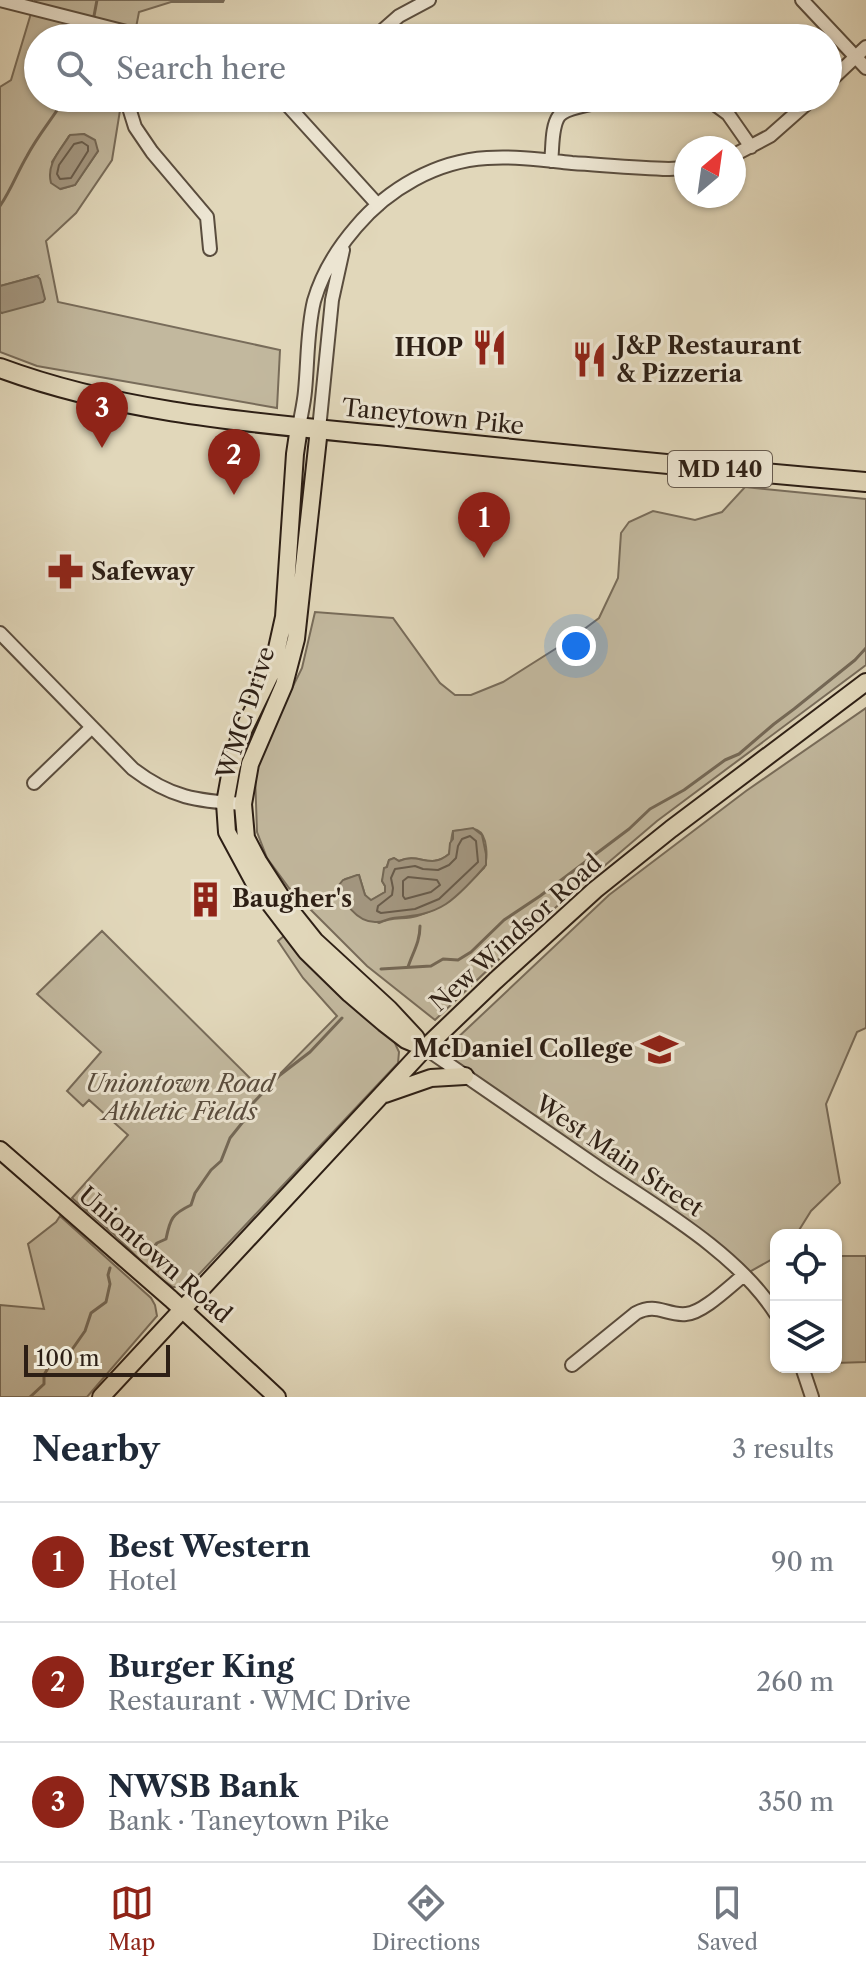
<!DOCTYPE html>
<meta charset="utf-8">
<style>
body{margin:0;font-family:"Libre Caslon Text",serif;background:#f6f6f7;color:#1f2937}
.controls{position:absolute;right:24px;bottom:24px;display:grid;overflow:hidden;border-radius:16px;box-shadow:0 2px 6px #0004}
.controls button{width:72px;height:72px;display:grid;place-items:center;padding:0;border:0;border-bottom:2px solid #e0e1e3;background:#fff;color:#1f2937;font:40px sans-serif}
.compass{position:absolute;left:674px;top:136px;width:72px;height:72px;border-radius:50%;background:#fff;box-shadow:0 2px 6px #0004;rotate:29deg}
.scale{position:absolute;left:24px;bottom:20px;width:146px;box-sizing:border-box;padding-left:8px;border:4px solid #2d1f15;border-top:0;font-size:22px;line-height:28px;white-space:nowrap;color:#2d1f15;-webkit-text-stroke:6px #ece5d2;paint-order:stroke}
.you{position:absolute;left:576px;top:646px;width:28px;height:28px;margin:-20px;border:6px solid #fff;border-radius:50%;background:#1a73e8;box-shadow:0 0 0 12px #1a73e833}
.badge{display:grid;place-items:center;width:52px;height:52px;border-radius:50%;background:#8f2418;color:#fff;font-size:26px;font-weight:700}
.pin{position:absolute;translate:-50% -66px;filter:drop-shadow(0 2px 4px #0008)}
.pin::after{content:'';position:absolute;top:42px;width:28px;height:24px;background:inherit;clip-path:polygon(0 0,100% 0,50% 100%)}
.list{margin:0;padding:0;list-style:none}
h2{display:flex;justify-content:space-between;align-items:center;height:104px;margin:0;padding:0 32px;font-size:34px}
h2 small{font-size:26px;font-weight:400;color:#747a83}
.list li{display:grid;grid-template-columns:52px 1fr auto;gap:24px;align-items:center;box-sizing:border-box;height:120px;padding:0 32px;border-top:2px solid #e0e1e3}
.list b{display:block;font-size:30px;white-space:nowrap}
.list p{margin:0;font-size:26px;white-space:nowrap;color:#747a83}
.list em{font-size:26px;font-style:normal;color:#747a83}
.icon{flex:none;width:44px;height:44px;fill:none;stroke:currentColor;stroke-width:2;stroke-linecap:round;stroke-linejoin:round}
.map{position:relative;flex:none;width:866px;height:1397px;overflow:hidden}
.search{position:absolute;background:#fff;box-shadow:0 2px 6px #0004;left:24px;right:24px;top:24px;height:88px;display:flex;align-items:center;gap:20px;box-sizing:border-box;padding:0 28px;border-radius:44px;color:#747a83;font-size:30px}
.sheet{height:464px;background:#fff}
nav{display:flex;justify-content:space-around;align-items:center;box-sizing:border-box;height:112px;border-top:2px solid #e0e1e3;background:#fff;font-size:22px;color:#747a83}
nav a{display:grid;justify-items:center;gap:4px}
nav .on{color:#8f2418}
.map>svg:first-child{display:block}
</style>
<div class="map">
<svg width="866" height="1397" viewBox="0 0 866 1397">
<rect width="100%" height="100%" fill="#e1d7ba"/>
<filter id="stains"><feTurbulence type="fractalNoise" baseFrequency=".0025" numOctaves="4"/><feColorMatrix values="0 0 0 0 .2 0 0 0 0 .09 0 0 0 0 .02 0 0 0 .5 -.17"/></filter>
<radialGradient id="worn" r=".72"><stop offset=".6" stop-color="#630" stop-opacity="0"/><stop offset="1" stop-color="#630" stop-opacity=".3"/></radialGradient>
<!-- green -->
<path fill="#c2b89e" stroke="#786c5a" stroke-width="2" fill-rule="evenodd" d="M35,0H224L223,2H171L139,12L134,38H38V98H122L112,160L76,213L46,241L58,302L280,350L277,408L37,366L0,352V312L2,313L37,276L0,286V87L11,80ZM84,134L98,151L75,185L61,189L52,162L69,136Z
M745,487L866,499V665L657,821L535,925L435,1020L367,966L289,888L267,858L257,832L255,774L275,723L302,668L315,612L393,618L440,683L455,695H471L503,682L571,639L599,618L618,578L621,533L629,522L653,511L695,520L722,512ZM463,830C468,830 473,828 477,830C488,835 488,859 484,868C463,888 446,908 417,916C404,920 392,916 379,923C358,913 347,910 339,887L345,879L359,875L365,895L370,901L385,892V886L382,881L389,860L394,858L399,861C419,852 430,870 449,854C451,847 451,837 453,831Z
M866,708V1028L857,1032L826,1104L840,1183L811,1211L796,1235H776V1257L744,1275L458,1067L452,1056V1043L609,895L746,791Z
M102,931L263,1091L337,1016L303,978L278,941L285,935L393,1039L399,1052L398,1063L187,1287H173L155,1275L118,1238L72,1198L128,1135L89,1100L83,1106L67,1091L101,1052L37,994Z
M60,1216L151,1298L155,1305L157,1316L87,1397H0V1305L44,1309L28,1244L56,1222Z
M836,1256H866V1362L836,1363Z"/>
<!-- water -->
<path fill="#a49882" stroke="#746856" stroke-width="2" d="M84,134L95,140L98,151L75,185L60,189L51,183C46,164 60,151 70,135Z
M37,276L40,279L45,299L43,302L2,313L0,312V286Z
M473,828L482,835L486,854V865C476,877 458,896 446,904C429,915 412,916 393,918C386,919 381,923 375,922C357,922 342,902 339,885L343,880L357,875H359L365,895L371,900L385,892V886L382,881L384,868L387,867L389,860L394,858L399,861C419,852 430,870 449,854L450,843L453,839V831Z"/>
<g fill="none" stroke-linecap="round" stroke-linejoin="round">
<!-- shore -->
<path stroke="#685c4c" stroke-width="2" d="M82,142L88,146V151L71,178L60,179L57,174L59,165L74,144Z
M470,836L476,841L478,862L439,899L415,909L381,913L377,911L378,906L392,895L393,888L391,878L395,869L415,866L423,869L438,870L449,865L456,858L458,846L462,839Z
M408,877L437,880L440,885L431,892L405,899L403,896V881Z"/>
<!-- stream -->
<path stroke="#746856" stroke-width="3" d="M94,16L97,0
M89,38L91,32
M0,206C11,190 17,173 27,156C38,135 53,118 65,98
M408,967C413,952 420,942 420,926
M381,969L431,966L443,959L458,960L471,952L504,920L540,896L629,829L650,809L684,790L725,760L739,754L774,724L794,709L855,660L866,648
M143,1253L150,1252L157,1243L166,1239C170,1219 172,1214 191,1205L195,1193L211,1170L221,1161L230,1138L246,1118L253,1103L280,1075L310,1052L342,1018
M30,1397L44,1384V1375L52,1361L71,1351L85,1331L91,1313L106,1302L110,1284L108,1275L110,1268"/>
<defs>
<path id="minor" d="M0,0L150,38
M802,0L866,68
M374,38L399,16L429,0
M828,83L866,47
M126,98L135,127L152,152L207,217L210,249
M281,98L378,205
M706,98L728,114L751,147
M293,110L307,98
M734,155L770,136L813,98
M551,161C553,148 551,127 559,116C568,105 612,101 627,98
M299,427C301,415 304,403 305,391C308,361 307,330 314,301C322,273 337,249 356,227C388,189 436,161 487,158C515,156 544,160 572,163C604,165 637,168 669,169L686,168
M319,429L332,300L343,250
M0,633L133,769C171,798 197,801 243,804
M34,783L92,727
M425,1048C484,1089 543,1130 602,1170C660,1209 738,1254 776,1314
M572,1365L636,1313C657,1302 666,1316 686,1314C703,1313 730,1286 744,1275
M802,1367L812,1397"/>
<path id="major" d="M299,427L295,454L284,617L272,671L239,739L231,770L225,803L227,832L255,884L306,951L350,994L384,1023L406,1040L425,1048
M319,429L296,639L284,685L250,764L243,804L246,838L258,861L287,906L315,941L389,1009L416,1038
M385,1094L431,1078L465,1076
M0,1150L171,1299L277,1397
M101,1397L425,1048L495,981L595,890L671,829L866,682"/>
<path id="highway" d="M0,368C124,414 257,423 388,436C547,453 707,468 866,482"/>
</defs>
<!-- minor casing -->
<use href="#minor" stroke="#5a4d3e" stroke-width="16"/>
<!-- major casing -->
<use href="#major" stroke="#2d1f15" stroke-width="20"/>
<!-- highway casing -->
<use href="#highway" stroke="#2d1f15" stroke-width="22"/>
<!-- minor -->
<use href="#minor" stroke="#ece5d2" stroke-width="12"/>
<!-- major -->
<use href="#major" stroke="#e1d7ba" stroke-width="16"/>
<!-- highway -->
<use href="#highway" stroke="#e1d7ba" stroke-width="18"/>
</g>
<!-- icons -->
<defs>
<symbol id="restaurant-bare" viewBox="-9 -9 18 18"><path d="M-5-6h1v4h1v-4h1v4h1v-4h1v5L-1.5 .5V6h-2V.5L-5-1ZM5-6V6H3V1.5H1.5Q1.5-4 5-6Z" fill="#8f2418" stroke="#ece5d2" stroke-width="2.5" paint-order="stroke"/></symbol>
<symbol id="pharmacy-bare" viewBox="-9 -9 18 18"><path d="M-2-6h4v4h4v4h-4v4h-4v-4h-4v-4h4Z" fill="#8f2418" stroke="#ece5d2" stroke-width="2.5" paint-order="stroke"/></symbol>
<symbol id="building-bare" viewBox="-9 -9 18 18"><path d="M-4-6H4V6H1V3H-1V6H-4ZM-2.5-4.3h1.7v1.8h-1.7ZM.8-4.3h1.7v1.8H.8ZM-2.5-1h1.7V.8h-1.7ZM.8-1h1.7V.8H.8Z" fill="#8f2418" stroke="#ece5d2" stroke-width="2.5" paint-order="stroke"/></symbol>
<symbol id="university-bare" viewBox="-9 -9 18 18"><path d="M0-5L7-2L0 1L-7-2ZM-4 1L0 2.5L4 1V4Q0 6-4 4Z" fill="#8f2418" stroke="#ece5d2" stroke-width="2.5" paint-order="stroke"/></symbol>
</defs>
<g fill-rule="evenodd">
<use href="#restaurant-bare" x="464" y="322" width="51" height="51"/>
<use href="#restaurant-bare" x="564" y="334" width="51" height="51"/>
<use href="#pharmacy-bare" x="40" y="546" width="51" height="51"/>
<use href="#building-bare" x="180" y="874" width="51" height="51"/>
<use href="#university-bare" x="634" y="1024" width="51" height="51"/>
</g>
<g text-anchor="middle" stroke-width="6" stroke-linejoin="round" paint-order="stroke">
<!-- shield labels -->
<rect fill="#ece5d2" stroke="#665a4e" stroke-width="2" x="668" y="451" width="104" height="36" rx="6"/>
<g font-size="22" font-weight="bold" fill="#2d1f15">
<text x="720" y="477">MD 140</text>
</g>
<!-- poi labels -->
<g font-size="24" font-weight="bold" fill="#2d1f15" stroke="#ece5d2" text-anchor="start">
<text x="616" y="354">J&amp;P Restaurant<tspan x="616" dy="28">&amp; Pizzeria</tspan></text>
<text x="463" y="356" text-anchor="end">IHOP</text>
<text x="91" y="580">Safeway</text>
<text x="232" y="907">Baugher's</text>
<text x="633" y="1057" text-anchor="end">McDaniel College</text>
</g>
<!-- street labels -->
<g font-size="24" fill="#2d1f15" stroke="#ece5d2">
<text transform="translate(433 417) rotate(6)" y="8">Taneytown Pike</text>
<text transform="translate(246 713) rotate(-72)" y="8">WMC Drive</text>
<text transform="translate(516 933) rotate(-42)" y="8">New Windsor Road</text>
<text transform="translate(619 1156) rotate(34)" y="8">West Main Street</text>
<text transform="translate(155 1255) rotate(41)" y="8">Uniontown Road</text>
</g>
<!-- park labels -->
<g font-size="24" font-style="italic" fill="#5a4d3e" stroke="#ece5d2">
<text x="180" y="1092">Uniontown Road<tspan x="180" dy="28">Athletic Fields</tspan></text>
</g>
</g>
<rect width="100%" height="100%" filter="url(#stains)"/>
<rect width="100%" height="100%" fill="url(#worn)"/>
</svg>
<div class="controls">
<button><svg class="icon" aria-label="locate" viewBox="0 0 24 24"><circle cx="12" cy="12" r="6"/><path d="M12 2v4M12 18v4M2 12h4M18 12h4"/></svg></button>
<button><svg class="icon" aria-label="layers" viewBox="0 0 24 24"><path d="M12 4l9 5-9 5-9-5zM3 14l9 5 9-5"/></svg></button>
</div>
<svg class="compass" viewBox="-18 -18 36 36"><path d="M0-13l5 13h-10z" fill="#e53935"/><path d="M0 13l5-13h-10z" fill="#747a83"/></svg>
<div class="scale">100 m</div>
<div class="you"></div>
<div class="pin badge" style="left:484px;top:558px">1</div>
<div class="pin badge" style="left:234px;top:495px">2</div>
<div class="pin badge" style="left:102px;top:448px">3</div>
<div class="search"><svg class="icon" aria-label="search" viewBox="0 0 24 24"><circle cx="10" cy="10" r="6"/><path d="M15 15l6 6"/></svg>Search here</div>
</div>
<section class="sheet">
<h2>Nearby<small>3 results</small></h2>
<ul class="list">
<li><span class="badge">1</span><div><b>Best Western</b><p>Hotel</p></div><em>90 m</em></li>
<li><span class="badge">2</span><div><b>Burger King</b><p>Restaurant · WMC Drive</p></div><em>260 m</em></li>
<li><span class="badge">3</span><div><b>NWSB Bank</b><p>Bank · Taneytown Pike</p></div><em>350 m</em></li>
</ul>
</section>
<nav>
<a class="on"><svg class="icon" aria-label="map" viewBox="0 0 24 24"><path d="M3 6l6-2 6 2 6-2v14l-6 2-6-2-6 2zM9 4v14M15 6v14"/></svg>Map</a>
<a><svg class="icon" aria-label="directions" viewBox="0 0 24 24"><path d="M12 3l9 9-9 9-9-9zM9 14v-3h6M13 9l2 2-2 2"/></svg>Directions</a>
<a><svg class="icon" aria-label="saved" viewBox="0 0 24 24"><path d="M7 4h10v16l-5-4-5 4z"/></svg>Saved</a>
</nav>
